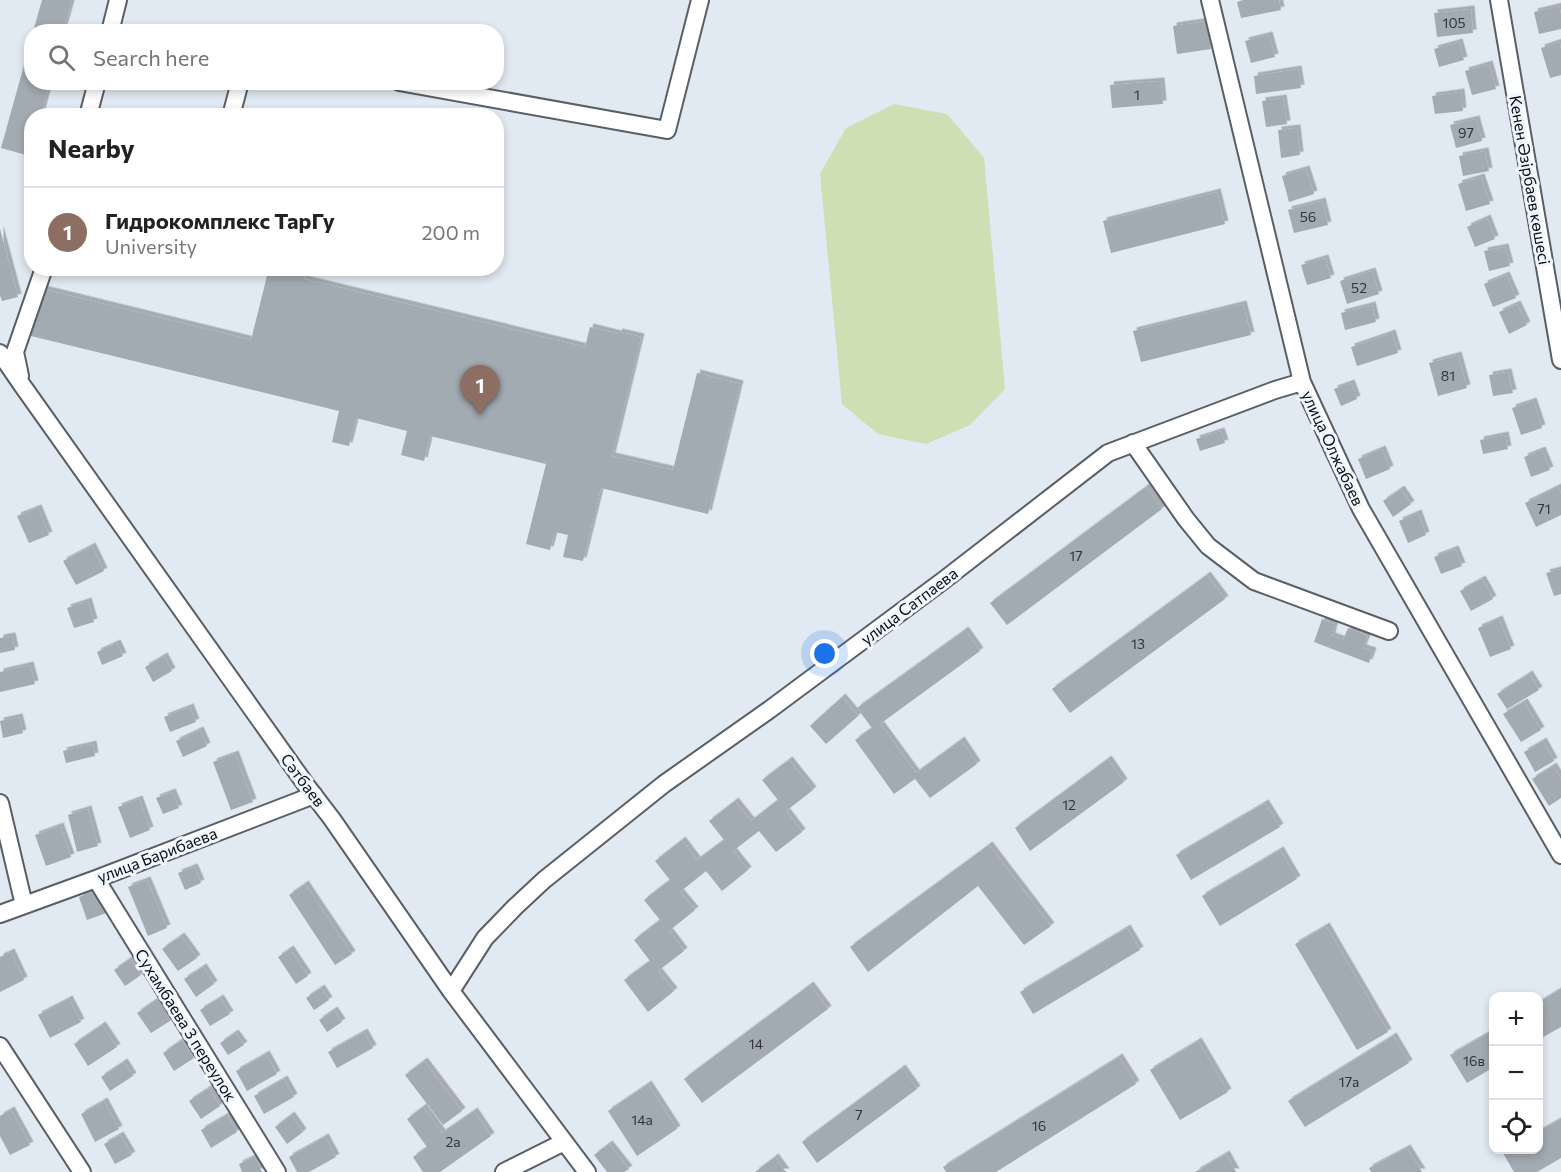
<!DOCTYPE html>
<meta charset="utf-8">
<style>
body{margin:0;font-family:Commissioner,sans-serif;background:#f2f2f2;color:#222}
.controls{position:absolute;right:18px;bottom:18px;display:grid;overflow:hidden;border-radius:12px;box-shadow:0 3px 9px #0003}
.controls button{width:54px;height:54px;display:grid;place-items:center;padding:0;border:0;border-bottom:2px solid #e0e0e0;background:#fff;color:#222;font:30px sans-serif}
.you{position:absolute;left:825px;top:654px;width:21px;height:21px;margin:-15px;border:4px solid #fff;border-radius:50%;background:#1a73e8;box-shadow:0 0 0 9px #1a73e833}
.badge{display:grid;place-items:center;width:39px;height:39px;border-radius:50%;background:#109077;color:#fff;font-size:20px;font-weight:700}
.pin{position:absolute;translate:-50% -50px;filter:drop-shadow(0 2px 3px #0008)}
.pin::after{content:'';position:absolute;top:32px;width:21px;height:18px;background:inherit;clip-path:polygon(0 0,100% 0,50% 100%)}
.list{margin:0;padding:0;list-style:none}
h2{display:flex;justify-content:space-between;align-items:center;height:78px;margin:0;padding:0 24px;font-size:26px}
h2 small{font-size:20px;font-weight:400;color:#767676}
.list li{display:grid;grid-template-columns:39px 1fr auto;gap:18px;align-items:center;box-sizing:border-box;height:90px;padding:0 24px;border-top:2px solid #e0e0e0}
.list b{display:block;font-size:22px;white-space:nowrap}
.list p{margin:0;font-size:20px;white-space:nowrap;color:#767676}
.list em{font-size:20px;font-style:normal;color:#767676}
.icon{flex:none;width:33px;height:33px;fill:none;stroke:currentColor;stroke-width:2;stroke-linecap:round;stroke-linejoin:round}
.map{position:relative;flex:none;width:1561px;height:1172px;overflow:hidden}
.search{position:absolute;background:#fff;box-shadow:0 3px 9px #0003;left:24px;top:24px;width:480px;height:66px;display:flex;align-items:center;gap:15px;box-sizing:border-box;padding:0 21px;border-radius:24px;color:#767676;font-size:22px}
.panel{position:absolute;background:#fff;box-shadow:0 3px 9px #0003;left:24px;top:108px;width:480px;height:168px;border-radius:24px}
.map>svg:first-child{display:block}
</style>
<div class="map">
<svg width="1561" height="1172" viewBox="0 0 1561 1172">
<defs>
<filter id="shadow"><feDropShadow dx="3.5" dy="-3.5" stdDeviation="0" flood-color="#0004"/></filter>
</defs>
<rect width="100%" height="100%" fill="#e1e9f2"/>
<!-- green -->
<path fill="#cddfb3" d="M894,104L947,114L984,158L1005,389L970,425L926,444L878,434L842,404L820,174L846,128Z"/>
<!-- building -->
<path fill="#a2aab2" filter="url(#shadow)" d="M42,0H72L63,32H33Z
M1244,0H1279L1281,10L1241,18L1237,2Z
M1559,6L1561,14V29L1539,34L1534,12Z
M1471,9L1473,33L1437,37L1434,13Z
M1207,21L1211,49L1177,54L1173,26Z
M1269,35L1275,57L1251,63L1245,41Z
M31,40L32,82H50L41,116H32V150L30,156L1,148Z
M1459,42L1464,60L1439,67L1434,49Z
M1559,42L1561,49V75L1550,78L1541,48Z
M1489,64L1496,89L1472,95L1465,71Z
M1298,69L1301,88L1256,94L1254,76Z
M1161,81L1163,104L1112,108L1110,85Z
M1461,92L1463,111L1435,114L1432,96Z
M1283,98L1287,124L1266,127L1262,101Z
M1476,119L1482,141L1456,148L1450,125Z
M1297,128L1300,155L1281,158L1278,130Z
M1485,151L1489,171L1463,176L1459,156Z
M1306,169L1314,194L1289,202L1282,176Z
M1481,177L1490,204L1466,211L1458,184Z
M1217,192L1225,224L1111,253L1103,221Z
M1322,201L1328,225L1294,233L1288,210Z
M1487,218L1495,239L1475,247L1467,227Z
M0,229L18,297L2,301L0,295Z
M1505,247L1510,266L1489,271L1484,251Z
M1325,258L1331,278L1307,285L1301,265Z
M269,268H307L304,279L585,347L590,327L618,334L619,332L641,337L612,456L673,470L697,373L740,384L708,514L601,488L583,561L563,557L568,535L555,532L550,550L526,544L546,464L430,436L424,461L401,455L407,431L356,418L349,446L332,442L339,411L31,336L43,289L251,340Z
M1372,271L1379,294L1347,304L1340,281Z
M1506,275L1516,298L1493,307L1484,284Z
M1243,304L1251,335L1141,362L1133,331Z
M1517,304L1527,325L1509,334L1499,312Z
M1372,305L1376,322L1345,330L1341,313Z
M1392,333L1398,353L1357,366L1351,347Z
M1458,355L1467,388L1438,396L1429,363Z
M1508,372L1513,393L1493,396L1489,375Z
M1351,383L1357,399L1341,406L1334,389Z
M1533,401L1542,428L1521,435L1512,408Z
M1221,431L1225,443L1200,451L1196,439Z
M1505,435L1508,449L1483,454L1480,440Z
M1382,449L1390,469L1366,479L1358,459Z
M1542,450L1550,470L1531,477L1524,457Z
M1146,487L1162,509L1007,625L990,603Z
M1558,487L1561,493V515L1536,527L1525,503Z
M1401,489L1411,504L1393,517L1383,501Z
M38,508L49,535L29,543L17,516Z
M1418,513L1426,535L1408,543L1399,521Z
M92,546L104,571L76,585L63,561Z
M1455,549L1462,566L1441,574L1434,557Z
M1561,569V594L1554,596L1546,573Z
M1207,575L1225,599L1070,713L1052,689Z
M1482,579L1493,599L1471,611L1460,591Z
M88,601L94,622L74,628L67,608Z
M1322,619L1335,624L1332,636L1343,640L1348,628L1368,636L1363,648L1373,651L1369,663L1314,642Z
M1499,619L1511,649L1490,657L1478,628Z
M965,630L980,651L880,724L916,773L961,740L977,764L930,798L915,779L894,794L855,740L872,728L857,708Z
M12,636L15,650L0,653V638Z
M117,643L123,656L102,665L97,652Z
M164,656L172,671L153,682L145,667Z
M30,665L35,684L0,692V672Z
M1529,674L1539,690L1507,709L1497,694Z
M842,697L858,716L826,744L810,726Z
M1524,702L1541,730L1521,742L1503,714Z
M190,707L196,722L170,732L164,717Z
M19,717L23,733L3,738L0,721Z
M200,730L207,746L183,757L176,741Z
M1543,741L1554,761L1535,772L1524,752Z
M93,744L95,756L66,763L63,751Z
M235,754L253,802L231,810L213,762Z
M1108,759L1124,782L1030,851L1015,828Z
M789,760L813,790L786,811L802,832L776,852L759,831L733,851L748,870L722,891L706,871L680,892L695,910L669,931L684,951L658,971L674,991L648,1012L624,980L650,961L634,940L660,920L644,900L670,880L655,861L682,840L697,860L724,840L709,821L735,801L751,821L778,800L762,780Z
M1553,766L1561,779V798L1549,806L1532,779Z
M172,792L179,808L163,814L156,798Z
M139,799L150,830L130,838L118,807Z
M1265,803L1280,827L1191,880L1176,855Z
M88,809L98,846L77,852L68,815Z
M60,826L71,857L46,866L35,835Z
M989,845L1051,926L1024,945L978,886L868,972L850,947Z
M1280,850L1297,879L1220,926L1202,896Z
M194,867L201,883L185,890L178,873Z
M147,880L167,928L148,936L128,887Z
M305,884L352,954L335,965L289,895Z
M100,889L109,912L87,920L79,897Z
M1326,926L1388,1032L1357,1050L1295,944Z
M1127,928L1140,950L1033,1014L1020,992Z
M181,936L197,958L178,971L162,949Z
M290,949L308,976L296,984L278,957Z
M11,952L24,980L0,992V957Z
M130,959L141,975L125,986L114,970Z
M203,967L214,984L196,997L184,979Z
M810,985L828,1009L702,1103L684,1079Z
M321,988L329,1000L314,1010L306,998Z
M1561,989V1027L1538,1040V1003Z
M159,998L173,1019L151,1033L137,1013Z
M220,998L230,1014L210,1026L200,1010Z
M69,999L81,1022L50,1038L38,1015Z
M334,1010L342,1022L327,1032L319,1020Z
M102,1025L117,1047L88,1066L74,1044Z
M1494,1030V1067L1467,1083L1450,1055Z
M364,1032L373,1048L337,1068L328,1052Z
M235,1033L244,1045L228,1055L220,1043Z
M1393,1036L1409,1063L1305,1127L1288,1101Z
M182,1040L194,1058L174,1071L163,1053Z
M1198,1041L1228,1092L1180,1120L1150,1070Z
M266,1054L277,1074L247,1091L236,1071Z
M1119,1057L1136,1084L996,1172H946L943,1167Z
M424,1061L462,1111L443,1125L405,1075Z
M124,1062L133,1076L110,1091L101,1077Z
M902,1068L917,1089L817,1163L802,1142Z
M284,1079L294,1097L264,1114L254,1096Z
M648,1084L677,1129L637,1156L608,1111Z
M209,1088L220,1106L201,1119L189,1101Z
M104,1101L119,1129L95,1142L81,1114Z
M423,1107L442,1133L474,1111L491,1136L440,1172H423L413,1157L427,1147L407,1119Z
M11,1110L30,1145L10,1155L0,1136V1116Z
M227,1115L237,1132L211,1148L201,1130Z
M291,1115L303,1132L287,1144L275,1127Z
M1561,1119V1158L1537,1172H1514L1503,1153L1509,1150H1538V1132Z
M120,1135L132,1155L115,1164L104,1144Z
M325,1137L336,1157L309,1172H297L289,1157Z
M609,1144L629,1169L624,1172H607L594,1155Z
M1407,1148L1422,1172H1371L1369,1168Z
M1226,1154L1236,1172H1195Z
M254,1157L262,1172H242L239,1164Z
M775,1157L786,1172H755Z"/>
<g fill="none" stroke-linecap="round" stroke-linejoin="round">
<defs>
<path id="minor" d="M1210,0L1302,382L1361,509L1561,855
M1499,0L1561,360
M110,32L118,0
M399,82L667,130L700,0
M88,116L97,82
M231,116L240,82
M0,353L22,385L306,785L332,819L451,991L587,1172
M20,376L15,352L44,268
M1133,443L1186,519L1208,546L1254,581L1389,631
M0,803L24,905
M96,879L277,1172
M0,914L96,879L314,795
M451,991L485,938L515,907L544,880L664,784L769,710L944,580L1108,453L1275,390L1302,382
M0,1046L82,1172
M504,1172L564,1142"/>
</defs>
<!-- minor casing -->
<use href="#minor" stroke="#585f66" stroke-width="20"/>
<!-- minor -->
<use href="#minor" stroke="#fff" stroke-width="16"/>
</g>
<g text-anchor="middle" stroke-width="6" stroke-linejoin="round" paint-order="stroke">
<!-- number labels -->
<g font-size="14" fill="#303438">
<text x="1454" y="28">105</text>
<text x="1137" y="100">1</text>
<text x="1466" y="138">97</text>
<text x="1308" y="222">56</text>
<text x="1359" y="293">52</text>
<text x="1448" y="381">81</text>
<text x="1544" y="514">71</text>
<text x="1076" y="561">17</text>
<text x="1138" y="649">13</text>
<text x="1069" y="810">12</text>
<text x="756" y="1049">14</text>
<text x="1474" y="1066">16в</text>
<text x="1349" y="1087">17а</text>
<text x="859" y="1120">7</text>
<text x="642" y="1125">14а</text>
<text x="1039" y="1131">16</text>
<text x="453" y="1147">2а</text>
</g>
<!-- street labels -->
<g font-size="16" fill="#0a0d0f" stroke="#f0f6fd">
<text transform="translate(1530 180) rotate(80)" y="6">Кенен Әзірбаев көшесі</text>
<text transform="translate(1333 448) rotate(65)" y="6">улица Олжабаев</text>
<text transform="translate(909 606) rotate(-37)" y="6">улица Сатпаева</text>
<text transform="translate(303 780) rotate(53)" y="6">Сәтбаев</text>
<text transform="translate(157 855) rotate(-21)" y="6">улица Барибаева</text>
<text transform="translate(186 1025) rotate(58)" y="6">Сухамбаева 3 переулок</text>
</g>
</g>
</svg>
<div class="controls">
<button>+</button>
<button>−</button>
<button><svg class="icon" aria-label="locate" viewBox="0 0 24 24"><circle cx="12" cy="12" r="6"/><path d="M12 2v4M12 18v4M2 12h4M18 12h4"/></svg></button>
</div>
<div class="you"></div>
<div class="pin badge" style="left:480px;top:415px;background:#8d6e63">1</div>
<div class="search"><svg class="icon" aria-label="search" viewBox="0 0 24 24"><circle cx="10" cy="10" r="6"/><path d="M15 15l6 6"/></svg>Search here</div>
<section class="panel">
<h2>Nearby<small></small></h2>
<ul class="list">
<li><span class="badge" style="background:#8d6e63">1</span><div><b>Гидрокомплекс ТарГу</b><p>University</p></div><em>200 m</em></li>
</ul>
</section>
</div>
